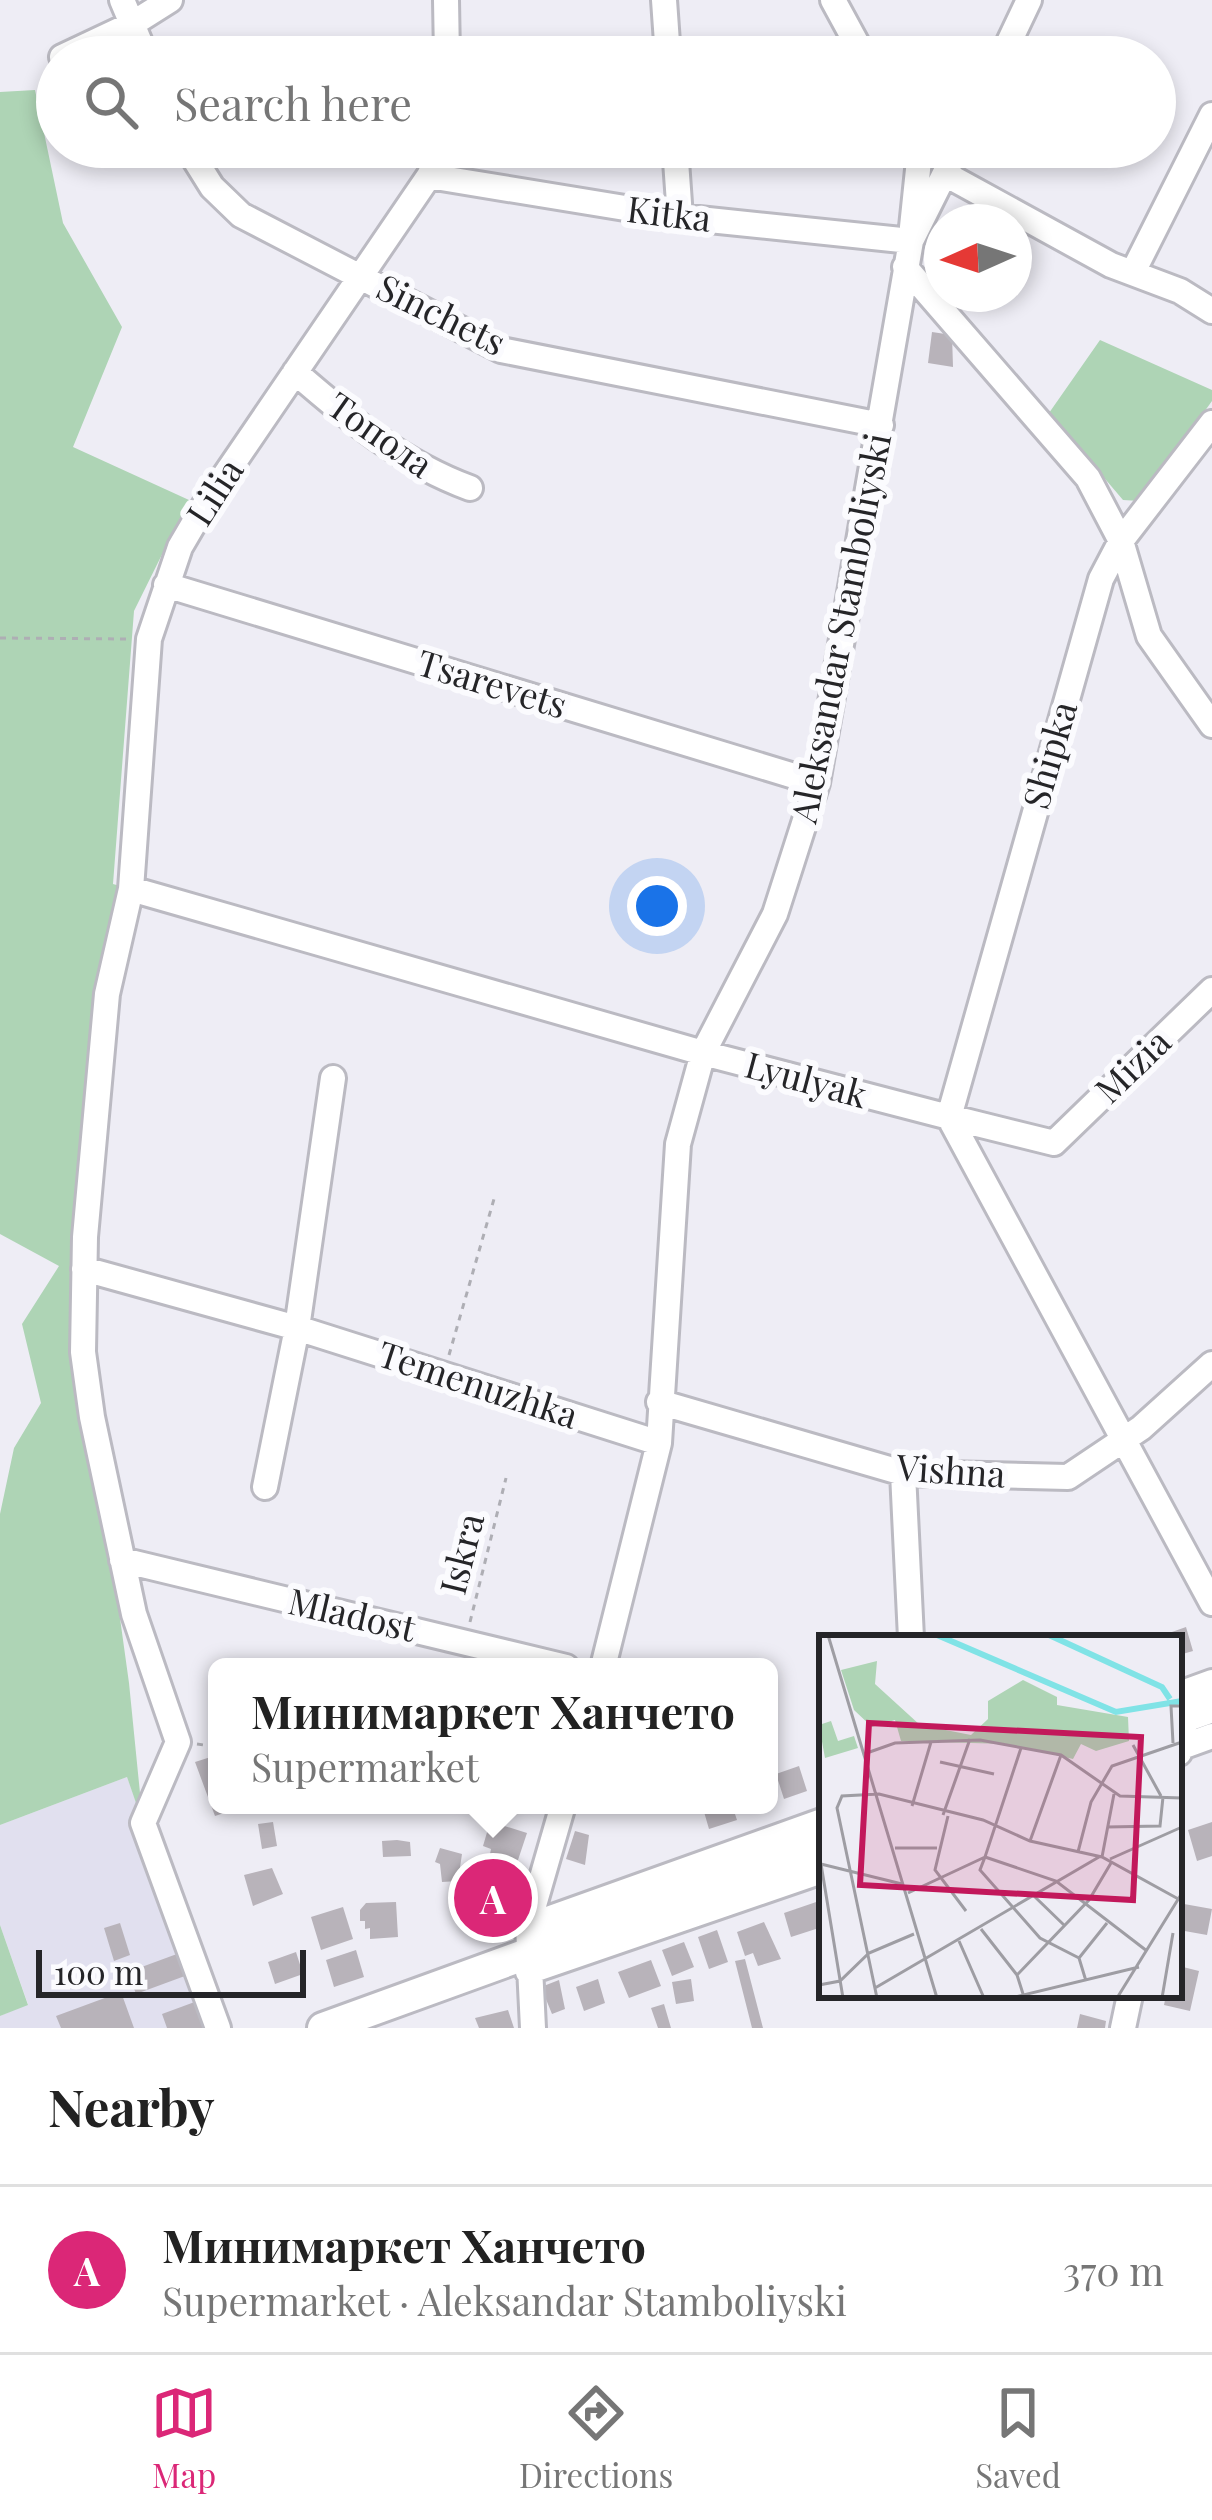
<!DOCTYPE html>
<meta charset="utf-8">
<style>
body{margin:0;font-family:"Playfair Display",serif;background:#f6f6f6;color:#222}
.compass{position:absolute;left:924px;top:204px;width:108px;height:108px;border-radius:50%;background:#fff;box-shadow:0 6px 18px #0003;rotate:267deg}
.scale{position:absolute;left:36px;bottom:30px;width:270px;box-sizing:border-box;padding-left:12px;border:6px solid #252528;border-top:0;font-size:33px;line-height:42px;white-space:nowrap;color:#252528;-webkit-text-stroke:9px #fbfbfe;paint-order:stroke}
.you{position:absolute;left:657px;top:906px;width:42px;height:42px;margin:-30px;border:9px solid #fff;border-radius:50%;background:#1a73e8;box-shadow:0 0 0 18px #1a73e833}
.badge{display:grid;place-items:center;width:78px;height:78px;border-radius:50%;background:#db2777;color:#fff;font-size:39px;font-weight:700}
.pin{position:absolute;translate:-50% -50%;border:6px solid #fff;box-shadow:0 3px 12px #0006}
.popup{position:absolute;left:208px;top:1658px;width:570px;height:156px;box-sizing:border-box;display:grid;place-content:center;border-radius:18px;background:#fff;filter:drop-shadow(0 3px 9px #0005);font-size:39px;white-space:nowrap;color:#767676}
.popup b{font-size:45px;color:#222}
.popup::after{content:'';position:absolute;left:50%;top:100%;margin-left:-24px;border:24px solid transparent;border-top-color:#fff}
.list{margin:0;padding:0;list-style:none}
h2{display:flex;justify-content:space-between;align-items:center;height:156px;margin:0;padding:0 48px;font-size:51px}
h2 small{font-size:39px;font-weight:400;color:#767676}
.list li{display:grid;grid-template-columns:78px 1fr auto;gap:36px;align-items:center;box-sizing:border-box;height:168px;padding:0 48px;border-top:3px solid #e0e0e0}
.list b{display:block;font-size:45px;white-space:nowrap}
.list p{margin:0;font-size:39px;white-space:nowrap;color:#767676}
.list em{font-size:39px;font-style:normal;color:#767676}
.icon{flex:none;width:66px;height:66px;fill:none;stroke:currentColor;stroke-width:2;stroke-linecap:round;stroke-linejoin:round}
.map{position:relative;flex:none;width:1212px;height:2028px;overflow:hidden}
.search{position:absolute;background:#fff;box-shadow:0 6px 18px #0003;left:36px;right:36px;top:36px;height:132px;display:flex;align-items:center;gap:30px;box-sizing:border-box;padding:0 42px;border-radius:66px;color:#767676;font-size:45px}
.sheet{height:324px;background:#fff}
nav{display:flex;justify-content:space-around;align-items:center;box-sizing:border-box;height:168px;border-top:3px solid #e0e0e0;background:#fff;font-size:33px;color:#767676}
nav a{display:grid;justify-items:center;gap:6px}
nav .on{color:#db2777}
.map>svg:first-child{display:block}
</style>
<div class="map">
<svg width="1212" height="2028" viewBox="0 0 1212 2028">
<rect width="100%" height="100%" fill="#eeedf5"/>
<!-- built -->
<path fill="#e1e0ef" d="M127,1777L218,2028H0V2016L28,2004L0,1925V1825Z"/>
<!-- green -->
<path fill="#aed4b5" d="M35,90L63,223L122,327L73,447L189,500L134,611L113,884L131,889L107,994L83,1352L129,1683L143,1823L127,1777L0,1825V1514L14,1448L41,1403L22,1324L59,1266L0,1234V92Z
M1100,340L1212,390V401L1140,501L1123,500L1049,413Z
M0,1925L28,2005L0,2016Z"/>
<!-- building -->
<path fill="#b8b3ba" d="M932,332L952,335L953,367L928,363Z
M1186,1627L1193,1651L1179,1655V1638H1155Z
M217,1755V1805L245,1806L215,1816L195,1762Z
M799,1766L807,1791L784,1799L776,1774Z
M702,1805H732L737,1820L709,1829Z
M273,1822L277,1846L262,1849L258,1824Z
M1212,1822V1856L1197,1861L1188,1830Z
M498,1824L527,1833L517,1863L490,1854L491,1849L483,1846L488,1829L496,1832Z
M575,1831L589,1835L585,1865L566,1859Z
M397,1840L410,1842L411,1856L383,1857L382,1841Z
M440,1848L462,1854L458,1881L442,1882L440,1864L435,1862Z
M272,1868L283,1894L253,1906L244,1875Z
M494,1869L529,1878L518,1914L468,1931L460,1882Z
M822,1900V1927L791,1937L784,1913Z
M396,1902L398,1937L370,1939V1928L365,1929V1921H360V1910L366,1903Z
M1184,1904L1212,1909L1207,1935L1179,1930Z
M343,1907L353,1939L321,1950L311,1917Z
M764,1922L781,1959L758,1966L753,1953L745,1956L737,1932Z
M120,1923L130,1955L114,1961L104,1928Z
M717,1930L728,1962L709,1969L698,1937Z
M684,1942L694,1967L672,1976L662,1950Z
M356,1950L364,1977L334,1987L326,1960Z
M185,1951L193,1973L136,1994L128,1972Z
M296,1952L303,1974L275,1984L268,1962Z
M745,1959L763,2028H752L735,1961Z
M651,1960L661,1986L629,1998L618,1972Z
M1179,1966L1199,1971L1190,2011L1164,2005L1166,1995H1179Z
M598,1979L605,2003L584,2011L576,1987Z
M691,1979L694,2001L676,2004L672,1982Z
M559,1980L565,2009L552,2014L541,1987Z
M121,1992L134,2028H61L56,2016Z
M200,2000L210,2028H167L162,2014Z
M664,2004L671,2028H658L651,2008Z
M508,2010L514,2028H479L475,2018Z
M1080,2014L1106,2021L1105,2028H1077Z"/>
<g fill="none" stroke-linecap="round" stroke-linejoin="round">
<defs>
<path id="minor" d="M122,0L146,57
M446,0L447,57
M664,0L668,57
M833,0L864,57
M62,57L132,24L170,0
M1002,57L1029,0
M187,147L212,187L241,215L501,350L881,425
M675,147L680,217
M945,174L1111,265L1180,291L1212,311
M429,176L680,217L911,241
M912,227L919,160L912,147
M905,267L1088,478L1121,541L1149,636L1212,725
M1133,272L1212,115
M295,372C349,419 402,463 470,488
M1212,423L1121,541L1101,579L949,1117L1054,1143L1212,990
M166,585L817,783
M131,889L703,1053L949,1117L1212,1603
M84,1269L297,1328L659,1443
M659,1402L903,1473L1068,1477L1141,1428L1212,1364
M903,1473L911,1638
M265,1487L297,1328L333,1078
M122,1560L566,1667
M603,1667L659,1443L678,1144L703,1053L775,914L817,783L911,241L958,147
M1179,1694L1212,1682
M1179,1748L1212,1736
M1179,1753L1186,1717
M528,1926L822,1821
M528,1972L822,1871
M218,2028L143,1823L178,1742L134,1614L92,1417L83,1352L85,1237L107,994L131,889L149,639L180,547L204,506L429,176L443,147
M533,2028L528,1926L563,1805
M1123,2028L1130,1995"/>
<path id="major" d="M1179,1719L1212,1707
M323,2028L822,1847"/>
</defs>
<!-- minor casing -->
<use href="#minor" stroke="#bbbac2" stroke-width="30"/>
<!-- major casing -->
<use href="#major" stroke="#bbbac2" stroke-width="36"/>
<!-- path -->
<path stroke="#aeaeb4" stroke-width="3" stroke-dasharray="6 6" stroke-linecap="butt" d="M0,638L129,639
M449,1355L494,1199
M470,1622L506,1478
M197,1744L217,1747"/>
<!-- minor -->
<use href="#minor" stroke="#fff" stroke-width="24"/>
<!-- major -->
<use href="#major" stroke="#fff" stroke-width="30"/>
</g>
<g text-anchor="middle" stroke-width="12" stroke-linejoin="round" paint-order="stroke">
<!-- street labels -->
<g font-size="36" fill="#252528" stroke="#fbfbfe">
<text transform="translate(669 214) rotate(7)" y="13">Kitka</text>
<text transform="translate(441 315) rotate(26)" y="13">Sinchets</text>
<text transform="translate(380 435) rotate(35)" y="13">Топола</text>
<text transform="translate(215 492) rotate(-57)" y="13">Lilia</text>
<text transform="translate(841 628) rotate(-79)" y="13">Aleksandar Stamboliyski</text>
<text transform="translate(492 684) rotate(17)" y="13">Tsarevets</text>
<text transform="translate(1050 755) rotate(-74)" y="13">Shipka</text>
<text transform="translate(1133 1066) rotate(-44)" y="13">Mizia</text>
<text transform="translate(806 1080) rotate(15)" y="13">Lyulyak</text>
<text transform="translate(478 1385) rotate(18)" y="13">Temenuzhka</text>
<text transform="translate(951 1471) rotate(4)" y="13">Vishna</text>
<text transform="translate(462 1554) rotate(-76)" y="13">Iskra</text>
<text transform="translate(352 1615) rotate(13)" y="13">Mladost</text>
</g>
</g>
<!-- overview -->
<g transform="translate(819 1635)">
<rect width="363" height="363" fill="#eeedf5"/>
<path d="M58,26L56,49L101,90L152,100L169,84V66L204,45L238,62V70L309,82L310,106L277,116L262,109L254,124L188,109L82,106L76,85L53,92L35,75L22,35ZM12,86L19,106L35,101L39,113L6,123L0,90Z" fill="#aed4b5"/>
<path fill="none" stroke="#80e3e6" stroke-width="6" d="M118,0L297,77L363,66M230,0L343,52L351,64"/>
<path fill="none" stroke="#9e9da3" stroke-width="3" d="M9,0L118,363M354,108L352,71H363M314,110L342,161M45,119L76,108L161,105L242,120L301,161L363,163M121,127L175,139M93,171L112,107M124,180L151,104M129,181L116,235L147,276M288,192L341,191L344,162M211,206L242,120M76,213H118M259,217L272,167L293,131L363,107M283,222L295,159M291,224L363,192M89,258L166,222L202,113M215,261L246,291M162,294L198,340L205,362M140,306L165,363M260,323L288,288M198,340L270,265L292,228M267,346L260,323L221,303L161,235L166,222L237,246L328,316M0,350L21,346L50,318L95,299M56,353L280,222M24,363L2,229L83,249M58,363L18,173L23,161L60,159L164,185L211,206L283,222L363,266M192,363L320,332M298,363L363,258M343,363L354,298"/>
<path fill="#c2185b" fill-opacity="0.15" stroke="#c2185b" stroke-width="6" d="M50,88L322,102L314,265L41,250Z"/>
<rect width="363" height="363" fill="none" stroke="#252528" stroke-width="6"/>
</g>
</svg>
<svg class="compass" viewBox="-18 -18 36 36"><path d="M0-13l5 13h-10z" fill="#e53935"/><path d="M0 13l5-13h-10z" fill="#767676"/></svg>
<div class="scale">100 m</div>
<div class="you"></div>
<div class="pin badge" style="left:493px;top:1898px">A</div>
<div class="popup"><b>Минимаркет Ханчето</b>Supermarket</div>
<div class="search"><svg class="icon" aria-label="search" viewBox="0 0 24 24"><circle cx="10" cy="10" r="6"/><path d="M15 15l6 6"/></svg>Search here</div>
</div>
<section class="sheet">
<h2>Nearby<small></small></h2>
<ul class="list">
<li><span class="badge">A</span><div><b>Минимаркет Ханчето</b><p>Supermarket · Aleksandar Stamboliyski</p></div><em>370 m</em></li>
</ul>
</section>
<nav>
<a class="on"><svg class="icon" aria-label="map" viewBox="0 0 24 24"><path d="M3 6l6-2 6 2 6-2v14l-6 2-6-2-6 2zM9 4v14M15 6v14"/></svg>Map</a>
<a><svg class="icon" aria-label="directions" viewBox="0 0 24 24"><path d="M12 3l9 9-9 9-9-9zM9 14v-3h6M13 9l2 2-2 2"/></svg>Directions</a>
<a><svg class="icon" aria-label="saved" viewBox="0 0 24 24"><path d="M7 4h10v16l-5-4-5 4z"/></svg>Saved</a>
</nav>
